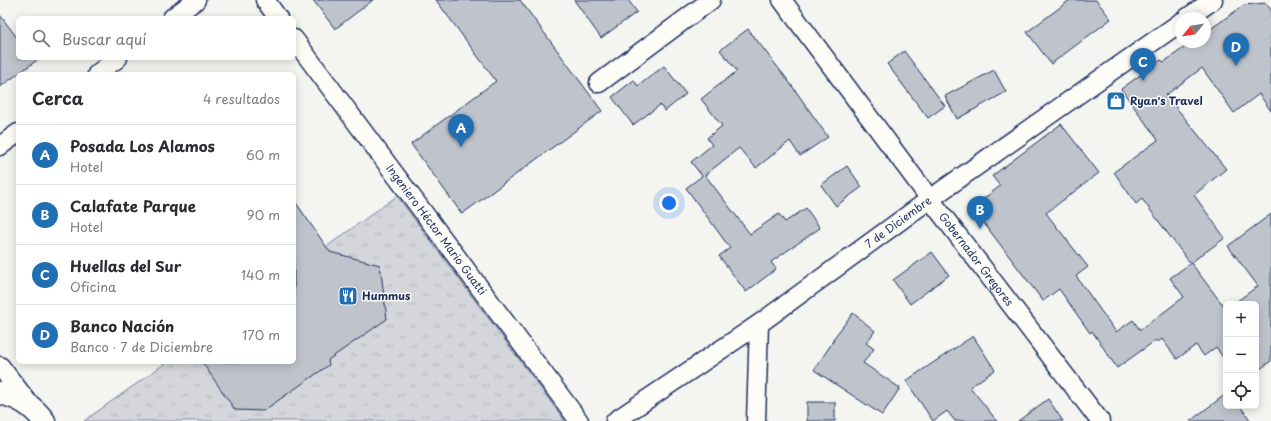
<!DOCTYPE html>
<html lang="es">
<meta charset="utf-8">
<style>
body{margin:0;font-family:"Playpen Sans",sans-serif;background:#f7f7f7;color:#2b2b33}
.controls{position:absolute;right:12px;bottom:12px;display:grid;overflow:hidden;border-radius:6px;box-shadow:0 2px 10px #0003}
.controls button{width:36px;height:36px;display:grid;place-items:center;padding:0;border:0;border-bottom:1px solid #e1e1e2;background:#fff;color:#2b2b33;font:20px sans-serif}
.compass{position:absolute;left:1175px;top:12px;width:36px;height:36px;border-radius:50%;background:#fff;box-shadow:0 2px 10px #0003;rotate:240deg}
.you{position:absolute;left:669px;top:203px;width:14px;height:14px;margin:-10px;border:3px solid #fff;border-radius:50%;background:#1a73e8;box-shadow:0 0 0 6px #1a73e833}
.badge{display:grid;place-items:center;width:26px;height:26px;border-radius:50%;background:#1f6fb2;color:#fff;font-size:13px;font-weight:700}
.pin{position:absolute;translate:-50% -33px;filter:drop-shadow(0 1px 2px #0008)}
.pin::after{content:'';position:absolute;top:21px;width:14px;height:12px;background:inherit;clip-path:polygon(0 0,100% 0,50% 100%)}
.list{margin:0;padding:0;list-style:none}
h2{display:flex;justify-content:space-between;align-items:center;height:52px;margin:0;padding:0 16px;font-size:17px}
h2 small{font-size:13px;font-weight:400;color:#7c7c81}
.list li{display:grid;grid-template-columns:26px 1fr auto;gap:12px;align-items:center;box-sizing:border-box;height:60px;padding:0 16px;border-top:1px solid #e1e1e2}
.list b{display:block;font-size:15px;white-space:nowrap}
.list p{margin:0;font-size:13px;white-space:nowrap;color:#7c7c81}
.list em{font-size:13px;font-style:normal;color:#7c7c81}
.icon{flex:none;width:22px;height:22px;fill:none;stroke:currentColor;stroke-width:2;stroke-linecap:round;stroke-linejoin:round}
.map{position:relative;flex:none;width:1271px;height:421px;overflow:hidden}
.search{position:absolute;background:#fff;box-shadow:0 2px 10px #0003;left:16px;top:16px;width:280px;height:44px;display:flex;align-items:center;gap:10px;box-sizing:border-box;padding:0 14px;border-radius:6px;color:#7c7c81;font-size:15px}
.panel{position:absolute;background:#fff;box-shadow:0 2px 10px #0003;left:16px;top:72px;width:280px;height:292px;border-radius:6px}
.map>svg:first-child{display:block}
</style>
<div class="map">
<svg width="1271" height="421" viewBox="0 0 1271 421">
<defs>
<pattern id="grass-tufts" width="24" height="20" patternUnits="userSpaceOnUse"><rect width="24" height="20" fill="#d4d6db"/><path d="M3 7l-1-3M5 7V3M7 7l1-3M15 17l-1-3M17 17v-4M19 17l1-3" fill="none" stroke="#b5b8be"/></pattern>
</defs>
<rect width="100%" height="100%" fill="#f4f4f1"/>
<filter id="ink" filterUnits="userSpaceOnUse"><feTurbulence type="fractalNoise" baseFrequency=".025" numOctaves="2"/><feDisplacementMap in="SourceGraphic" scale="8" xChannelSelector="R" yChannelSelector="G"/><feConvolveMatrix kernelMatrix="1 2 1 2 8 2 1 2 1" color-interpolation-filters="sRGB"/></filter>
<g filter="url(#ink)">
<!-- grass -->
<path fill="url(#grass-tufts)" stroke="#78829c" d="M397,196L565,421H84L167,362H294V270Z"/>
<!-- building -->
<path fill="#bfc3cc" stroke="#1b2f5e" d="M313,0H373L335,29Z
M436,0H520L602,111L462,214L411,144L496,81Z
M574,0H628L637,12L601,38Z
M1070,0H1096L1111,19L1051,64L1027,32Z
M1266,3L1271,10V111L1259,94L1234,113L1202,68L1166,95L1226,169L1194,195L1225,238L1190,263L1142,199L1136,204L1114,172L1158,140L1121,89L1161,60L1164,62L1192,42H1205V33L1244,5Z
M0,15L18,39V58H40L0,87Z
M748,29L790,83L828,137L800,156L790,141L756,168L739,148L705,175L750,234L779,214L785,222L806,208L820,228L771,262L776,269L746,292L719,256L730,248L686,188L702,176L691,162L712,145L707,138L722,126L701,99L737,71L720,50Z
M904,51L945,106L928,118L887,64Z
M664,66L686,94L665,111L660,105L633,125L612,97L634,80L638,86Z
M994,70L1006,92L957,119L945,96Z
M1061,124L1099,173L1046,213L1088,267L1076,276L1116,332L1133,320L1140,330L1184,297L1170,278L1191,263L1226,309V362L1216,347L1204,356L1196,345L1177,359L1162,339L1158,342L1156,340L1117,368L1092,331L1090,333L1059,289L1043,301L980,218L990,210L982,200L1000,186L992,176Z
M847,166L862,187L836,206L821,185Z
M294,200L330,252L380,265L387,319L328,360L329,365L263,411L235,410L202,362H294Z
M1271,214V361L1256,372V304H1233L1258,286L1228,246Z
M932,252L949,275L910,304L893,280Z
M853,313L875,331L866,343L874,349L863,363L900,388L882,415L814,370L834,340L833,339Z
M973,336L995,370L970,387L997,421H955L947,411L933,421L906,381Z
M1226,394V406H1240L1251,421H1190Z
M1048,399L1063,421H1018Z
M807,402H835V421H807Z"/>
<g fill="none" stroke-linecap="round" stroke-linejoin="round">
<defs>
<g id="minor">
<path d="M265,0L278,18"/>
<path id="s1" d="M782,0L930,199L1100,421"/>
<path d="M172,18L196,0"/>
<path d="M1187,18L1213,0"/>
<path id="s2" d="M294,39L579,421"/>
<path d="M97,74L118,58"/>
<path d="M599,83L711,0"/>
<path d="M0,146L18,133"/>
<path d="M0,366L30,405"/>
<path id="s3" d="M615,421L759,324L930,199L1181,22"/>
<path d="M756,421L759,324"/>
</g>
<path id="tertiary" d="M0,393C19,397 33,406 44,421"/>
</defs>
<!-- minor casing -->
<use href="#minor" stroke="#1b2f5e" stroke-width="21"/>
<!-- tertiary casing -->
<use href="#tertiary" stroke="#1b2f5e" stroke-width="25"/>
<!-- minor -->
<use href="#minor" stroke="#fdfcf7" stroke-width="18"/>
<!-- tertiary -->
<use href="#tertiary" stroke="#fdfcf7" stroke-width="22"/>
</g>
</g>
<!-- icons -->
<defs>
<symbol id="shop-square" viewBox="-11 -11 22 22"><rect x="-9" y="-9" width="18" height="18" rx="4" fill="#1f6fb2" stroke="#fdfcf7"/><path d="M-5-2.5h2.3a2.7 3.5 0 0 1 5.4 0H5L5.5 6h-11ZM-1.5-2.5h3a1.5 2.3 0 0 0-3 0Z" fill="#fff"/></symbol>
<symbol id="restaurant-square" viewBox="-11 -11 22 22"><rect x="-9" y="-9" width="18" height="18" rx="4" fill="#1f6fb2" stroke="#fdfcf7"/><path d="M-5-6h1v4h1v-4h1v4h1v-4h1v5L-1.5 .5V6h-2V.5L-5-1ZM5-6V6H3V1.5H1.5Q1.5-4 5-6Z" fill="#fff"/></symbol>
</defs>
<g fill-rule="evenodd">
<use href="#shop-square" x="1105" y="90" width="22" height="22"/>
<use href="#restaurant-square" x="337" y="285" width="22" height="22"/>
</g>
<g text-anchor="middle" stroke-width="3" stroke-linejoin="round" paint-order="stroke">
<!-- poi labels -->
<g font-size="11" font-weight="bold" fill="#1b2f5e" stroke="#fdfcf7" text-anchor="start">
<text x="1130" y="105">Ryan's Travel</text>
<text x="362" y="300">Hummus</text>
</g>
<!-- street labels -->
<g font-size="11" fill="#1b2f5e" stroke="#fdfcf7">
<text dy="4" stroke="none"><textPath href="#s3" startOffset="346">7 de Diciembre</textPath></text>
<text dy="4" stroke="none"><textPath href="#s2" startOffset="238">Ingeniero Héctor Mario Guatti</textPath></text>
<text dy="4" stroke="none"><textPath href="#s1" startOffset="324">Gobernador Gregores</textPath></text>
</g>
</g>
</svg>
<div class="controls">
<button>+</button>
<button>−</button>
<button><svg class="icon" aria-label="locate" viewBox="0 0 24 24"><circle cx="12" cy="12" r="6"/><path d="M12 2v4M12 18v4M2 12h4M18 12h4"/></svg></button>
</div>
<svg class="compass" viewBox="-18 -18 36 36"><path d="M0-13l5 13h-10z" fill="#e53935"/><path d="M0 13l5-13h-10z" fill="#7c7c81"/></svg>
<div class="you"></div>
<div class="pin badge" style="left:461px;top:147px">A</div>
<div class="pin badge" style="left:980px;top:229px">B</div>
<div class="pin badge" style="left:1143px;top:81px">C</div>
<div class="pin badge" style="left:1236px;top:66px">D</div>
<div class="search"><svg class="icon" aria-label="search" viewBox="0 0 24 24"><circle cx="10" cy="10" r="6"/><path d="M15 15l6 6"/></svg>Buscar aquí</div>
<section class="panel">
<h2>Cerca<small>4 resultados</small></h2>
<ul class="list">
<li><span class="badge">A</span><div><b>Posada Los Alamos</b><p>Hotel</p></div><em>60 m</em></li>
<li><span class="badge">B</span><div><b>Calafate Parque</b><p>Hotel</p></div><em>90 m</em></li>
<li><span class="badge">C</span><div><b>Huellas del Sur</b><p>Oficina</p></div><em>140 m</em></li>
<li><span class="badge">D</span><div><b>Banco Nación</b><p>Banco · 7 de Diciembre</p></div><em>170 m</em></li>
</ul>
</section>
</div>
